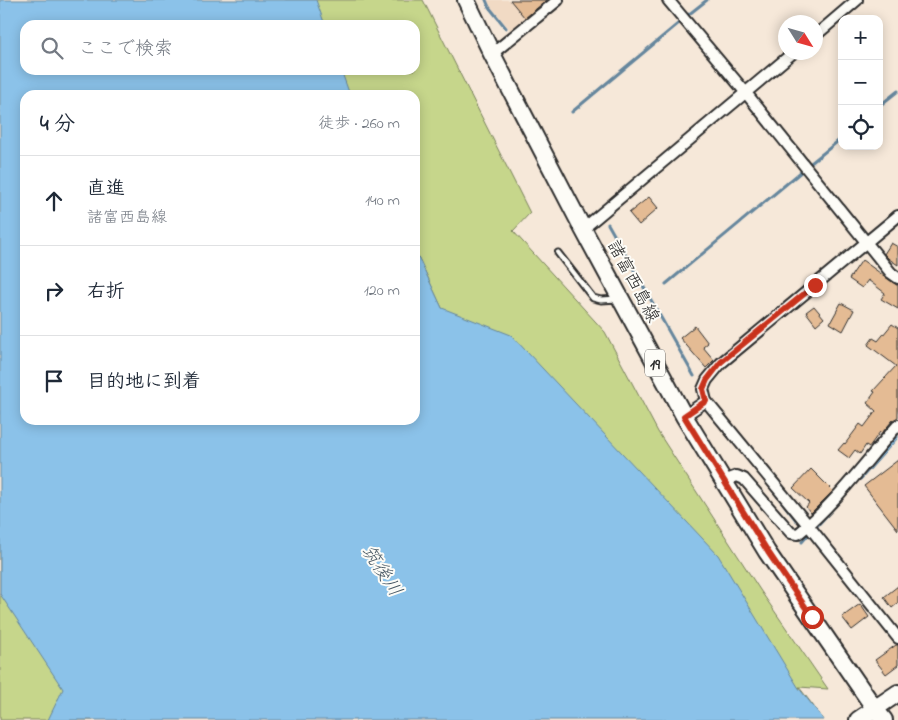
<!DOCTYPE html>
<html lang="ja">
<meta charset="utf-8">
<style>
body{margin:0;font-family:"Indie Flower","Klee One",sans-serif;background:#f6f6f7;color:#1f2937}
.controls{position:absolute;right:15px;top:15px;display:grid;overflow:hidden;border-radius:10px;box-shadow:0 2px 12px #0003}
.controls button{width:45px;height:45px;display:grid;place-items:center;padding:0;border:0;border-bottom:1px solid #e0e1e3;background:#fff;color:#1f2937;font:25px sans-serif}
.compass{position:absolute;left:778px;top:15px;width:45px;height:45px;border-radius:50%;background:#fff;box-shadow:0 2px 12px #0003;rotate:127deg}
.stop{position:absolute;width:15px;height:15px;margin:-11px;border:4px solid #c8321e;border-radius:50%;background:#fff}
.stop.end{background:#c8321e;border-color:#fff;box-shadow:0 1px 5px #0008}
.list{margin:0;padding:0;list-style:none}
h2{display:flex;justify-content:space-between;align-items:center;height:65px;margin:0;padding:0 20px;font-size:21px}
h2 small{font-size:16px;font-weight:400;color:#747a83}
.list li{display:grid;grid-template-columns:32px 1fr auto;gap:15px;align-items:center;box-sizing:border-box;height:90px;padding:0 20px;border-top:1px solid #e0e1e3}
.list b{display:block;font-size:19px;white-space:nowrap}
.list p{margin:0;font-size:16px;white-space:nowrap;color:#747a83}
.list em{font-size:16px;font-style:normal;color:#747a83}
.icon{flex:none;width:28px;height:28px;fill:none;stroke:currentColor;stroke-width:2;stroke-linecap:round;stroke-linejoin:round}
.map{position:relative;flex:none;width:898px;height:720px;overflow:hidden}
.search{position:absolute;background:#fff;box-shadow:0 2px 12px #0003;left:20px;top:20px;width:400px;height:55px;display:flex;align-items:center;gap:12px;box-sizing:border-box;padding:0 18px;border-radius:15px;color:#747a83;font-size:19px}
.panel{position:absolute;background:#fff;box-shadow:0 2px 12px #0003;left:20px;top:90px;width:400px;height:335px;border-radius:15px}
.map>svg:first-child{display:block}
</style>
<div class="map">
<svg width="898" height="720" viewBox="0 0 898 720">
<rect width="100%" height="100%" fill="#f6e8d9"/>
<filter id="ink" filterUnits="userSpaceOnUse"><feTurbulence type="fractalNoise" baseFrequency=".02" numOctaves="2"/><feDisplacementMap in="SourceGraphic" scale="10" xChannelSelector="R" yChannelSelector="G"/><feConvolveMatrix kernelMatrix="1 2 1 2 8 2 1 2 1" color-interpolation-filters="sRGB"/></filter>
<g filter="url(#ink)">
<!-- built -->
<path fill="#f1dac4" d="M488,0H552L512,32L490,6Z"/>
<!-- green -->
<path fill="#c6d68b" stroke="#78805b" d="M285,0H423L530,213L513,231L605,332L658,432L760,590L828,689L799,687L824,720L442,308L415,250V95H336L322,70H415V25H298Z
M0,538L93,720H0Z"/>
<!-- water -->
<path fill="#8bc2e9" stroke="#65869d" d="M0,0H316L325,25H25V70H341L350,95H25V420H415V250L442,308L511,335L718,555L798,687L824,720H48L63,689L0,594Z
M898,432V438L861,480H858Z"/>
<g fill="none" stroke-linecap="round" stroke-linejoin="round">
<!-- stream -->
<path stroke="#65869d" stroke-width="3" d="M486,0L489,7L506,28
M688,15L707,0
M879,106L898,91
M572,112L679,23
M811,163L842,138
M608,224L694,376
M666,284L802,171
M761,475L796,520
M817,526L837,504
M802,542L809,534"/>
</g>
<!-- building -->
<path fill="#e4bb94" stroke="#2b2b2b" d="M510,0H547L525,18Z
M649,197L658,208L639,225L629,213Z
M891,243L898,247V265L889,259L884,254Z
M862,260L898,286V309L881,299L885,293L868,280L862,288L849,279Z
M841,303L854,310L843,331L830,323Z
M814,306L824,318L816,325L806,312Z
M892,324L898,328V417L893,420L882,433L880,432L869,447L866,445L860,454L855,450L849,458L838,450L844,443L845,444L860,424L864,427L876,411L867,403L875,392L873,391L896,366L868,345L873,338L878,341Z
M695,326L708,343L703,347L714,360L706,368L680,338Z
M898,460V530L864,486Z
M811,469L833,491L811,513L806,507L809,503L793,488Z
M898,586V603L892,608L884,597Z
M860,604L869,617L852,630L842,617Z
M896,645H898V665L886,674L875,660Z"/>
<g fill="none" stroke-linecap="round" stroke-linejoin="round">
<defs>
<path id="lane" d="M558,253L593,298L601,300L618,299"/>
<path id="street" d="M668,0L746,93L891,273L898,278
M816,35L857,0
M492,54L558,0
M898,216L721,363L707,380L703,389L706,401L808,525L898,638
M583,229L794,52
M684,416L706,401
M724,481L737,476L744,479L791,533L798,534C836,503 865,462 898,425"/>
<path id="primary" d="M466,0L492,54L583,229L684,416L767,552L875,709L884,720
M858,720L898,693"/>
</defs>
<!-- lane casing -->
<use href="#lane" stroke="#2b2b2b" stroke-width="9"/>
<!-- street casing -->
<use href="#street" stroke="#2b2b2b" stroke-width="14"/>
<!-- primary casing -->
<use href="#primary" stroke="#2b2b2b" stroke-width="20"/>
<!-- lane -->
<use href="#lane" stroke="#fdfcf7" stroke-width="5"/>
<!-- street -->
<use href="#street" stroke="#fdfcf7" stroke-width="10"/>
<!-- primary -->
<use href="#primary" stroke="#fdfcf7" stroke-width="16"/>
</g>
</g>
<g fill="none" stroke-linecap="round" stroke-linejoin="round" filter="url(#ink)">
<!-- route -->
<path stroke="#c8321e" stroke-width="6" d="M812,617L768,552L684,416L706,401L703,389L707,380L721,362L815,285"/>
</g>
<g text-anchor="middle" stroke-width="4" stroke-linejoin="round" paint-order="stroke">
<!-- shield labels -->
<rect fill="#fdfcf7" stroke="#6a6a68" stroke-width="1" x="645" y="349.5" width="20" height="27" rx="4"/>
<g font-size="16" font-weight="bold" fill="#2b2b2b">
<text x="655" y="369">19</text>
</g>
<!-- street labels -->
<g font-size="18" fill="#2b2b2b" stroke="#fdfcf7">
<text transform="translate(634 281) rotate(62)" y="6">諸富西島線</text>
</g>
<!-- water labels -->
<g font-size="19" font-style="italic" fill="#485864" stroke="#fdfcf7">
<text transform="translate(383 570) rotate(57)" y="7">筑後川</text>
</g>
</g>
</svg>
<div class="controls">
<button>+</button>
<button>−</button>
<button><svg class="icon" aria-label="locate" viewBox="0 0 24 24"><circle cx="12" cy="12" r="6"/><path d="M12 2v4M12 18v4M2 12h4M18 12h4"/></svg></button>
</div>
<svg class="compass" viewBox="-18 -18 36 36"><path d="M0-13l5 13h-10z" fill="#e53935"/><path d="M0 13l5-13h-10z" fill="#747a83"/></svg>
<div class="stop" style="left:812px;top:617px"></div>
<div class="stop end" style="left:815px;top:285px"></div>
<div class="search"><svg class="icon" aria-label="search" viewBox="0 0 24 24"><circle cx="10" cy="10" r="6"/><path d="M15 15l6 6"/></svg>ここで検索</div>
<section class="panel">
<h2>4 分<small>徒歩 · 260 m</small></h2>
<ul class="list">
<li><svg class="icon" aria-label="ahead" viewBox="0 0 24 24"><path d="M12 20V5M6 11l6-6 6 6"/></svg><div><b>直進</b><p>諸富西島線</p></div><em>140 m</em></li>
<li><svg class="icon" aria-label="right" viewBox="0 0 24 24"><path d="M7 20v-9h11M14 6l5 5-5 5"/></svg><div><b>右折</b></div><em>120 m</em></li>
<li><svg class="icon" aria-label="arrive" viewBox="0 0 24 24"><path d="M6 21V4h12l-3 4 3 4H6"/></svg><div><b>目的地に到着</b></div></li>
</ul>
</section>
</div>
